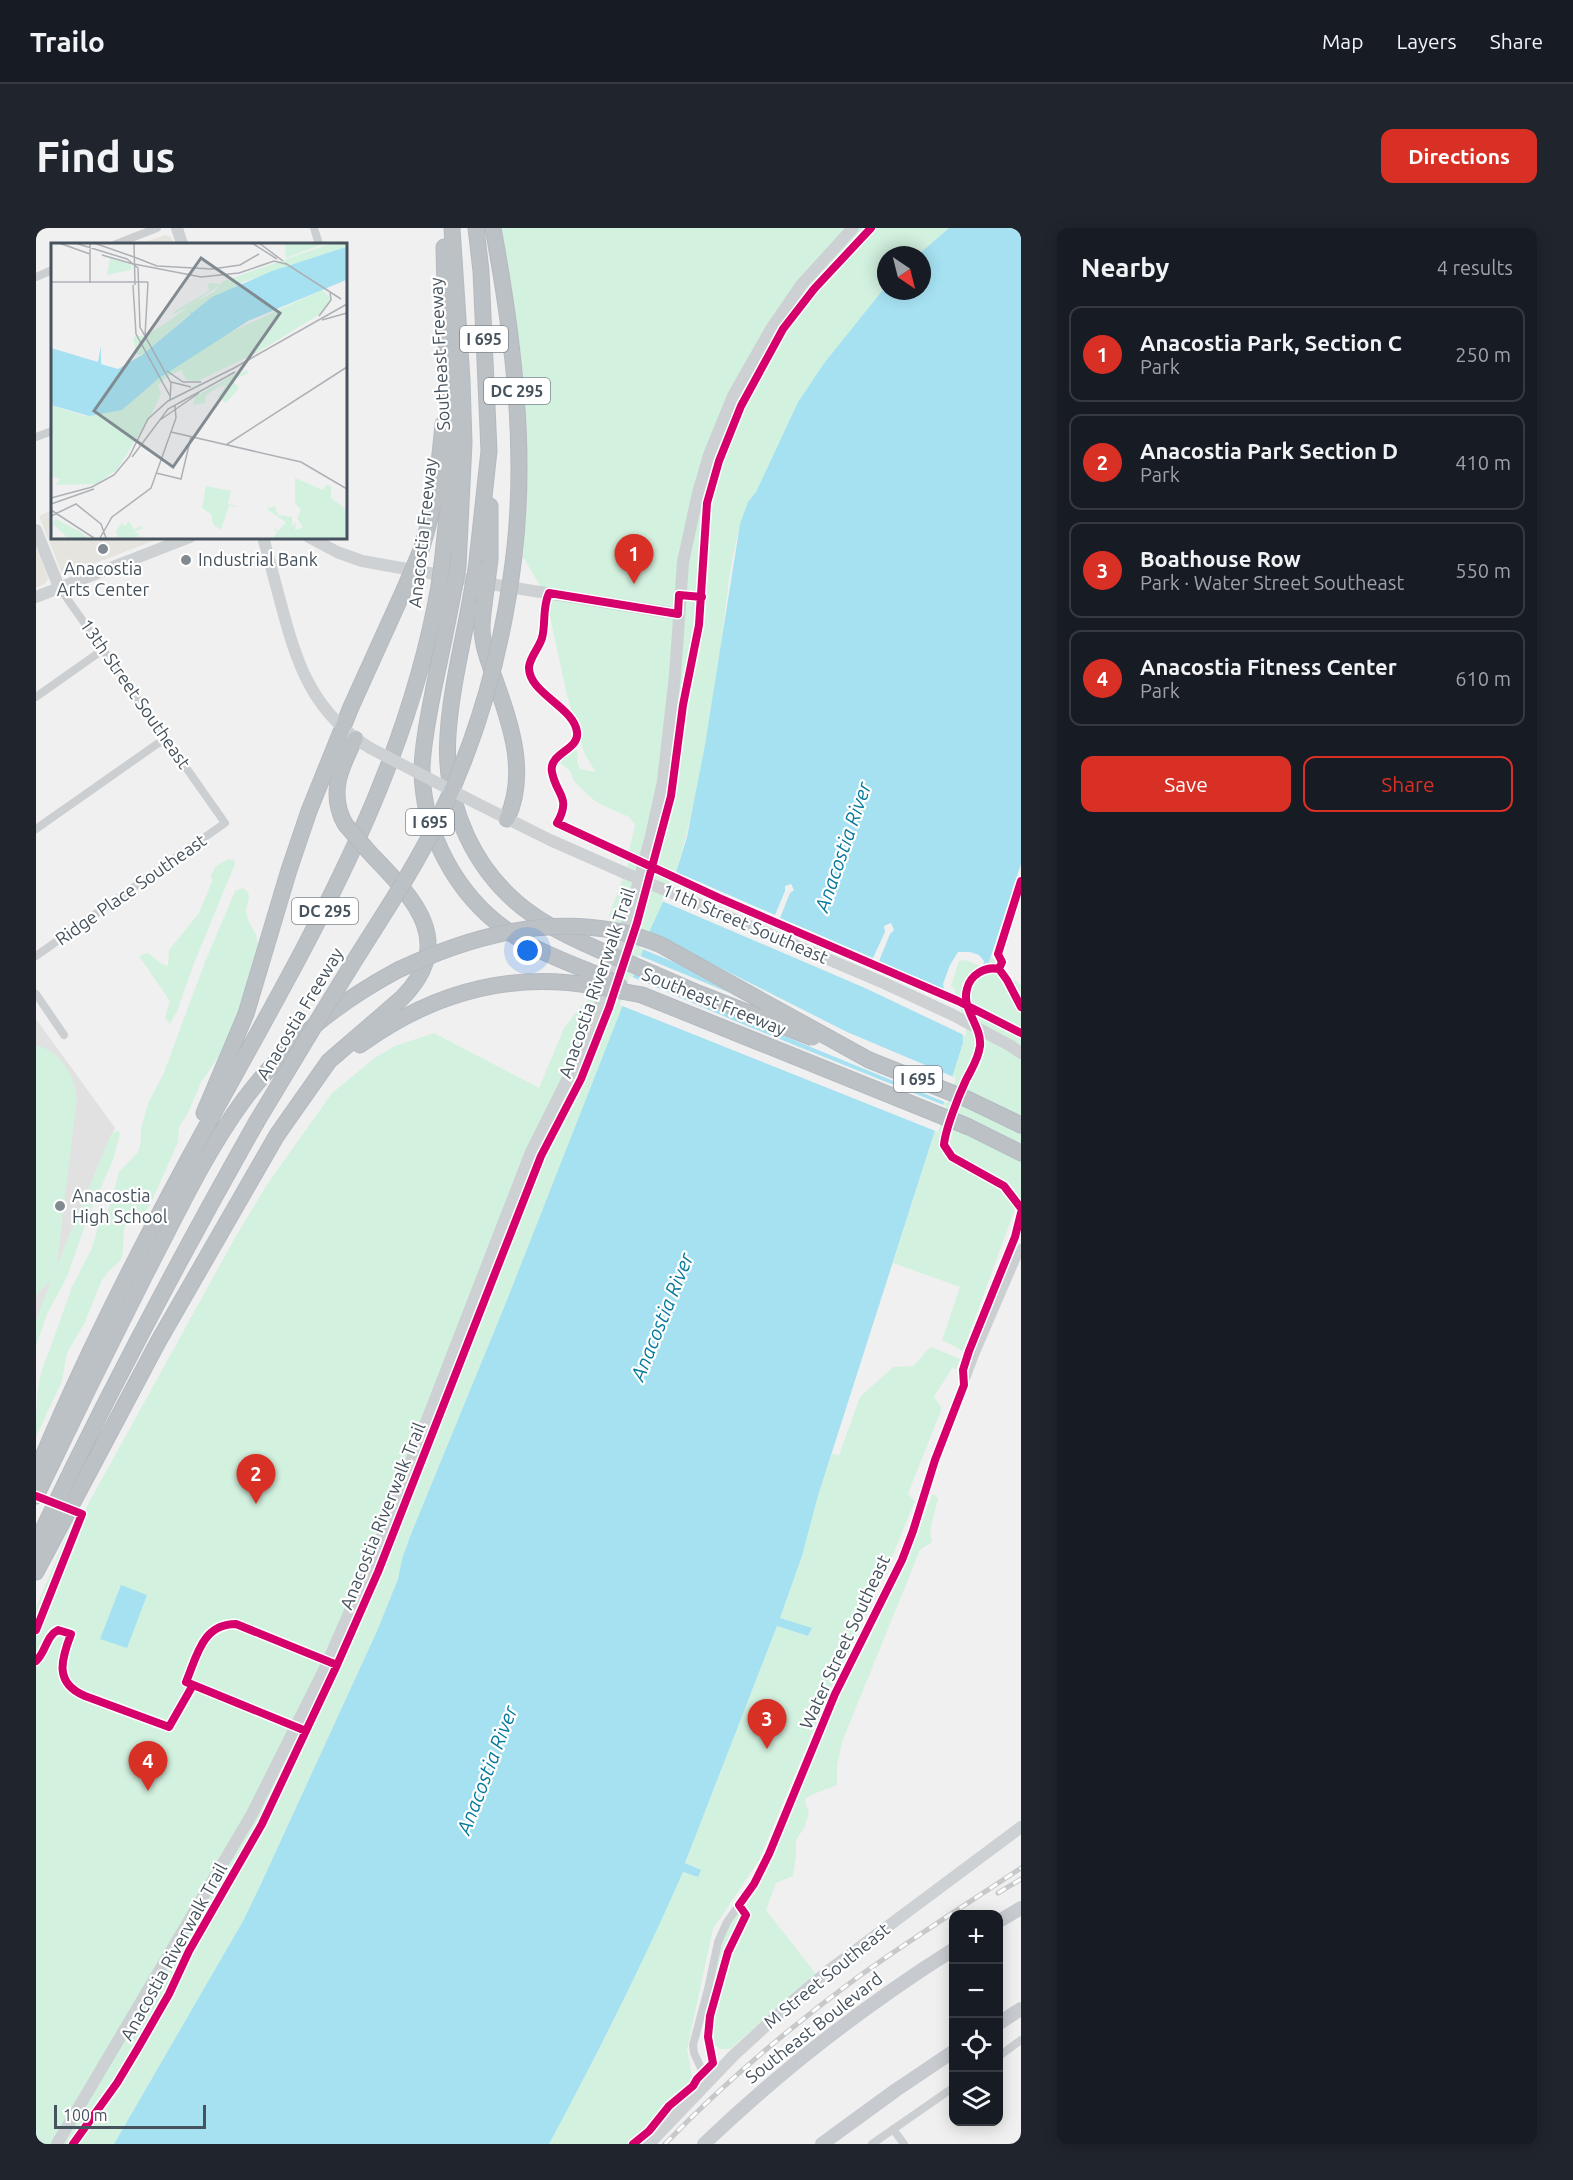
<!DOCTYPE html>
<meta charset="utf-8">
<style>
body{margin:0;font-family:Ubuntu,sans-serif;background:#20242c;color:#f1f3f6}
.controls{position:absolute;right:18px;bottom:18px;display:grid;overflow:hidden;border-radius:12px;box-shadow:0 3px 15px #0003}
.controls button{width:54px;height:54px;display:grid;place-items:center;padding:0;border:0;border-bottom:2px solid #363941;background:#171b24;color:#f1f3f6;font:30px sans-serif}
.compass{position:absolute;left:841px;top:18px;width:54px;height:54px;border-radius:50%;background:#171b24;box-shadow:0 3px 15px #0003;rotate:145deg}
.scale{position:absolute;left:18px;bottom:15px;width:152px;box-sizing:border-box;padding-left:6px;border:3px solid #46535e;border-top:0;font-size:16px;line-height:21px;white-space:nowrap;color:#46535e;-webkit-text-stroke:4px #fff;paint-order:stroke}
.you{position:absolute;left:492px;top:723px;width:21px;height:21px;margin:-15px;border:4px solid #fff;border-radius:50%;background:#1a73e8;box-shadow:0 0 0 9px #1a73e833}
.badge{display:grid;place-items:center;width:39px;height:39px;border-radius:50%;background:#d93025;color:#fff;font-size:20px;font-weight:700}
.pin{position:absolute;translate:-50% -50px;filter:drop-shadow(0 2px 3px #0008)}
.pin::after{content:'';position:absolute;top:32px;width:21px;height:18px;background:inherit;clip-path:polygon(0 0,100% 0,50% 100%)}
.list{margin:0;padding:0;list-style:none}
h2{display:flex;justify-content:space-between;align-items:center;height:78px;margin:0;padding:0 24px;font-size:26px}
h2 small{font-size:20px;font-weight:400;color:#9ea1a6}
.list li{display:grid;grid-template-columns:39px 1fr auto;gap:18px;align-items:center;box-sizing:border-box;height:96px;margin:0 12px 12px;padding:0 12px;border:2px solid #363941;border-radius:12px}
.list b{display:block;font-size:22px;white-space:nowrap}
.list p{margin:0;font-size:20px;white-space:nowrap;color:#9ea1a6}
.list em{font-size:20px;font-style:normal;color:#9ea1a6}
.actions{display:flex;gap:12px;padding:18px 24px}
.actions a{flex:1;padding:14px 0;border:2px solid #d93025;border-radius:12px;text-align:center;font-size:21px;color:#d93025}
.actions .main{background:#d93025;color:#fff}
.icon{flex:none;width:33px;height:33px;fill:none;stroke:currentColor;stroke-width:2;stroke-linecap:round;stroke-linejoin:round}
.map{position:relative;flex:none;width:985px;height:1916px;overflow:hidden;border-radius:12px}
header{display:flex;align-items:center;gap:36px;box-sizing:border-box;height:84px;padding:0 30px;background:#171b24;border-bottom:2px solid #363941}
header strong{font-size:28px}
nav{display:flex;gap:33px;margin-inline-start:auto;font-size:21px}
.intro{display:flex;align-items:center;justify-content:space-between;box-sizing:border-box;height:144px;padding:0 36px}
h1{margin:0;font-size:42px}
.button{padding:15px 27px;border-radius:12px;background:#d93025;color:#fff;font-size:21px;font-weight:700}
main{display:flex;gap:36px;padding:0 36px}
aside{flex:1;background:#171b24;border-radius:12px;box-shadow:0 3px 15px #0003}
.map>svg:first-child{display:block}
</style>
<header>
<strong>Trailo</strong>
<nav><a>Map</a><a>Layers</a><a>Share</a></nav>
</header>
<div class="intro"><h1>Find us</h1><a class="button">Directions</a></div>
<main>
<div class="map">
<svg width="985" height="1916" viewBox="0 0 985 1916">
<rect width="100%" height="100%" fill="#f1f0f0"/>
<!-- commercial -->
<path fill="#e6e4de" d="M129,7L135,9L138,16H103Z
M16,282V309H127L29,347L25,343L3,288Z
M0,318L12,350L10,355L0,360Z"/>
<!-- education -->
<path fill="#e2e1e2" d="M0,791L79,900L0,1094Z"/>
<!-- green -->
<path fill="#d3f1df" d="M464,0H913L882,27H850V58L789,134L762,174L720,264C695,296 691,377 685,418C673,496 662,573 639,648L471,1072L375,1306L366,1331L362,1351L341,1403L224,1658L207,1693L78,1916H0V1379L40,1285L46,1287L200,1008L232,955L296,865L340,829L359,818L398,805L503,860L528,800L545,778L556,770L577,713L573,687L596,626L593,624L599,597L593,589L562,575L553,568L538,553L534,543L524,535V532L528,529L532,520L538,519L542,525L541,533L544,541L560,544L549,527L531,467L509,366L487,329L491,275L490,168L483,113Z
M192,631L198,632L199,636L157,738L141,783L134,796L129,790L134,773L103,728L112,725L126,736L132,738L133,722L163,685L177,651L174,649L180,638Z
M207,660L212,664L213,669L210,682L212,692L220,707L222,715L212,758L197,800L184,827L165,854L152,885L143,899L142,914L115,975L109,984L98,987L94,990L88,1000L87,1024L85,1032L73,1043L66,1052L49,1094L31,1125L26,1153L0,1209C0,1183 0,1150 11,1129L36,1059L56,1020L62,999L73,981L83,944L102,924L105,914V900L113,873L127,847L169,734L199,663Z
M955,728L971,746L985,757V974L979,981L927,1123L906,1112L924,1059L857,1035L803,1204L927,815L913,753L921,731L953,734Z
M0,817C26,825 37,845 41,870L21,1036L17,1047L75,906L82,902L84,906L77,932L53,986L31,1049L11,1086L0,1118V1092L15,1053L0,1067Z
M896,1119L924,1131L920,1141L916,1140L898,1169L906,1180L872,1266L879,1273L849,1346L795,1461L723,1632L677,1701L651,1821L658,1858L611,1916H513C561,1827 606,1736 647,1644L662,1649L664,1642L649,1635L741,1398L773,1408L775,1400L744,1390L766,1328L779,1276L796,1226L803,1227L824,1169L857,1139L878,1138L891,1122Z
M896,1267H899L902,1271L894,1302L896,1314L884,1322L806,1514L801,1537V1557L775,1567L770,1571L769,1575L773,1585L768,1600L760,1612V1628L757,1648L740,1655L730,1682L780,1746L694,1821H684L677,1816L667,1801L683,1719L690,1701L716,1665L718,1667L729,1645L811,1446L828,1422L841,1395L874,1325Z"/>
<!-- water -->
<path fill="#a5e1f1" d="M913,0H985V636L953,734L948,736L930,729L921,731L913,753L926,797L927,815L781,1271L766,1328L744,1390L776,1400L772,1408L741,1398L649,1635L665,1642L662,1649L647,1644C606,1737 561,1827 513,1916H78L207,1693L224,1658L341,1403L362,1351L366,1331L375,1306L471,1072L587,777L615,700L639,648L651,609L669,517L704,296L712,274L720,264L762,174L789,134L850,58V63H886V27H882Z
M85,1357L111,1367L91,1420L64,1411Z"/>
<!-- pier -->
<path fill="#f1f0f0" d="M638,643L739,687L749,663V658L755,656L758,662L754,665L744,690L837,730L849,704L848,698L855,695L858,702L854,706L843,733L908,761L907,756L914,737L922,724H934L943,727L948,733L947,739L930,732L923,733L916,754L915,759L918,760L929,796L930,808L829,760L626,673Z
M611,703L811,804L920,850L911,875L595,745L602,727L694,765L640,735L604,720Z
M594,748L699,793L910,878L902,904L584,777Z"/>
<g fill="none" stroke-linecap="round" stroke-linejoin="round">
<defs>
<path id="highway" d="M416,0L426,152L428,215L422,339
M457,0C477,109 491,218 478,328
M385,322C399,280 403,239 407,196
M454,332V278
M406,336L414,261L416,202L411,151L408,19
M440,342L453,223L445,43L440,0
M418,360C412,393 405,426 398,459C393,486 387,512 386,540C386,603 420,667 472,703C499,723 531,734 562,747
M436,363C428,411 415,459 412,507C407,577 439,647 497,687C520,703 545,714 570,725
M448,377C447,385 446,393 446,400C446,415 452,432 457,446C473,492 493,543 471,591
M309,596C292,565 305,539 319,511
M606,767L933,899L985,925
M324,817C394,766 472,743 558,758
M833,832L931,871L985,897
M168,885L210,786L253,642L273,583L315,479L368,362
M0,1245C51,1122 112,1004 176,888C270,717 369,553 403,358
M0,1268C36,1193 73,1118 111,1043C141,986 169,925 207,873C248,817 302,774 362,742
M0,1316C68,1173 142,1033 220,895
M0,1344L122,1114L241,907L293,833L366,770C423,712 375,668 333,624"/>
</defs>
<!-- highway casing -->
<use href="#highway" stroke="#b4bac0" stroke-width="17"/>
<!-- street -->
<path stroke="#cccfd1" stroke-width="8" d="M278,0L283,16
M80,16L121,0
M0,49L16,42
M0,209L16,203
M0,469L68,421
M0,601L121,516L131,512
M0,728L189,595L23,359
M0,766L28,807
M963,1828L985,1812
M672,1855L658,1825L657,1817L672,1761L682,1714L691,1694L718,1656L733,1626L799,1466L866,1332L877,1303L899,1232L939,1127L985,1020
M857,1901L868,1916
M836,1916L918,1859"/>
<!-- secondary -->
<path stroke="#cdd1d3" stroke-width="12" d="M141,0L146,16
M0,302L23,359
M227,309C233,331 239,354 245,376C261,437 277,485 334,520
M273,309L301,324L326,333L472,359L642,386
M0,369L154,309
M442,576L514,612L589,645
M975,818L985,825
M21,1916L216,1586L290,1438L339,1326L495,924L544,826L579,740L615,608L627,553L639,447L647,334L662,265L673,227L697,168L735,101L766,56L817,0
M613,1916L698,1827L758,1772L792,1743L985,1599"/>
<!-- primary -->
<path stroke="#c7cbcf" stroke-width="14" d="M963,1693L985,1680
M963,1795L985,1781
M668,1916C744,1843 828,1778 918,1721
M786,1916L860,1862L918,1823"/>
<!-- highway -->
<use href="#highway" stroke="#bcc1c6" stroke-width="15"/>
<defs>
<path id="rail" d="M962,1665L985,1651
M629,1916C688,1855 754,1799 822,1749C875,1711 931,1676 985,1640"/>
</defs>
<!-- rail casing -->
<use href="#rail" stroke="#c6c8ca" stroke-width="5"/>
<!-- rail -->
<use href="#rail" stroke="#fff" stroke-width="3" stroke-dasharray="9" stroke-linecap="butt"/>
<defs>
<path id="highway-bridge" d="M403,358L406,336
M418,360L422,339
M368,362L385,322
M436,363L440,342
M448,377L454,332
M309,596L333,624
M570,725L662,765L777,810
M362,742C444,703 539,680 625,717L833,832
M562,747L584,757
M558,758L606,767
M220,895C252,842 284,788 317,735C347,687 378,641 403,590C443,507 467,419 478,328"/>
</defs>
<!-- highway-bridge casing -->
<use href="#highway-bridge" stroke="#b4bac0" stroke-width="17" stroke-linecap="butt"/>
<!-- secondary-bridge -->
<path stroke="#cdd1d3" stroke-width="12" d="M334,520L442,576
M589,645L848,755L917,787L975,818"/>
<!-- highway-bridge -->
<use href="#highway-bridge" stroke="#bcc1c6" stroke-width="15"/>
<defs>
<path id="cycleway" d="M666,369L643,367L642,386L513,365C506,380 510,395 506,410C503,420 494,429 493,439C492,465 538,479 541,504C544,522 512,525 516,544C520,567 536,569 521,595L683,670L922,773L985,805
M963,741L966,734L962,726L985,653
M985,779L971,752L963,741C949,738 934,747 931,761C925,781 946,798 944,818C942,832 936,840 930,852C923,867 909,902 908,917L916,929L968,958L985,980
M0,1268L46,1286L0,1402
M0,1433C10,1424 10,1408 22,1402L35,1406C25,1432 18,1455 49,1468L133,1499L157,1457
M270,1503L150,1454C161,1428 166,1396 200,1396L301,1437
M37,1916L81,1855L102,1820L133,1766L153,1723L226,1596L301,1437L342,1344L505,928L545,851L573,780L601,695L635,568L647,477L663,397L671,275L683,233L705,178L747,101L778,61L835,0
M597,1916L613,1903L633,1878L657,1858L661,1851L677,1835L672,1809L674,1788L692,1724L710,1687L703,1677L718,1656L733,1626L799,1466L866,1332L877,1303L899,1232L928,1157L927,1142L933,1123L979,1009L985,985"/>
</defs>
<!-- cycleway casing -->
<use href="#cycleway" stroke="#fff" stroke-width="11"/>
<!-- cycleway -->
<use href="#cycleway" stroke="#d6006c" stroke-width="8"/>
</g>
<!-- markers -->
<g fill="#828a91" stroke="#fff" stroke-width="2">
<circle cx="67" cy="321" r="6"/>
<circle cx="150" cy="332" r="6"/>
<circle cx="24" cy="978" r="6"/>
</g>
<g text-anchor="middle" stroke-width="4.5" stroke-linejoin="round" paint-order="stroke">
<!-- shield labels -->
<g fill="#fff" stroke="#7e878e" stroke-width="1.5">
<rect x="424" y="98" width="48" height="26" rx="4.5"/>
<rect x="448" y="150" width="66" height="26" rx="4.5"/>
<rect x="370" y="581" width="48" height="26" rx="4.5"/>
<rect x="256" y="670" width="66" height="26" rx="4.5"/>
<rect x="858" y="838" width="48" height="26" rx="4.5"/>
</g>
<g font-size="16" font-weight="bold" fill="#46535e">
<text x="448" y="117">I 695</text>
<text x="481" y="169">DC 295</text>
<text x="394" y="600">I 695</text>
<text x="289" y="689">DC 295</text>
<text x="882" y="857">I 695</text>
</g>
<!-- street labels -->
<g font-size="18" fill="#46535e" stroke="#fff">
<text transform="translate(404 126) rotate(-93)" y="6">Southeast Freeway</text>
<text transform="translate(387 305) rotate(-84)" y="6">Anacostia Freeway</text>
<text transform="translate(99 466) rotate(55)" y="6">13th Street Southeast</text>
<text transform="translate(95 662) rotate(-35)" y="6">Ridge Place Southeast</text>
<text transform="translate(709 696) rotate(23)" y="6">11th Street Southeast</text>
<text transform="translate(561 755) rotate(-71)" y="6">Anacostia Riverwalk Trail</text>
<text transform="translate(678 774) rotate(22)" y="6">Southeast Freeway</text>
<text transform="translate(264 786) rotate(-59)" y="6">Anacostia Freeway</text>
<text transform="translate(347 1288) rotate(-68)" y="6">Anacostia Riverwalk Trail</text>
<text transform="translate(809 1414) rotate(-65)" y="6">Water Street Southeast</text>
<text transform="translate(138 1724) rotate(-61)" y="6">Anacostia Riverwalk Trail</text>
<text transform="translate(791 1748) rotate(-39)" y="6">M Street Southeast</text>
<text transform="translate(778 1800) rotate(-38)" y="6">Southeast Boulevard</text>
</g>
<!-- poi labels -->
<g font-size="18" fill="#46535e" stroke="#fff" text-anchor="start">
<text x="162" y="338">Industrial Bank</text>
<text x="67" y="347" text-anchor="middle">Anacostia<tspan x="67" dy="21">Arts Center</tspan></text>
<text x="36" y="974">Anacostia<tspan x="36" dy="21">High School</tspan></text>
</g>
<!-- water labels -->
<g font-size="20" font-style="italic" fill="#057a9c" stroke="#fff">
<text transform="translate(807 619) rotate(-71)" y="7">Anacostia River</text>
<text transform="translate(626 1089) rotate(-68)" y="7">Anacostia River</text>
<text transform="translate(451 1542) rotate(-69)" y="7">Anacostia River</text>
</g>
</g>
<!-- overview -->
<g transform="translate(15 15)">
<rect width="296" height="296" fill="#f1f0f0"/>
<path d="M234,0H275L235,15ZM281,0H295V4L192,39L140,70L91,112H86L82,94L96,92L115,80L138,63L121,72L124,68L158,48L157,40L170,41L141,61L163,49L173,38ZM59,15L80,22V27L56,32ZM271,47L280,55L269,71L207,109L147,138L135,137L130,127L116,134L107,142L110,151L101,170L66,227L45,241L4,242L9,236L0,233V162L34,173L70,167L107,136L173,92ZM194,125L179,137L195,127L198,130L181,137L188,145L175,160L167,154L176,141L166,147L178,137L155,152L154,160L142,162L144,154ZM244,235L272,247L276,241L280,244V255L295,266V295H222L226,289L220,283L227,288L235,279L217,267L218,259V265L224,263L227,272L241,274V283L245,279L244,287L252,284L246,275L250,267L244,260ZM155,243L180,248L177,261L188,264L178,263L170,287L162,281L160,271L151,265ZM5,276L28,288L37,295H17L1,280ZM74,276L71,281L74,283L78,278L83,287L89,283L92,285L83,289L89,291L85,295L67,294L65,288Z" fill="#d3f1df"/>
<path d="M295,4V37L197,78L107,136L71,167L38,173L0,162V105L47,119L50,103V121L67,126L91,112L140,71L138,68L141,70L161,54L221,28Z" fill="#a5e1f1"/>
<path fill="none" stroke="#adb1b6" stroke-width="1.5" d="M8,0L39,11M24,0L76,16L87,25L89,84L120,140L119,157M43,0L83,14M83,0L84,42M201,0L226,16M208,0L232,18M51,12L82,21M83,14L106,23L161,26L189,22L208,11M234,20L290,56M83,21L150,34L188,30L223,18L235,21M0,39H97M39,40V0M82,42L85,91L119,153M268,73L280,57L279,49M271,77L296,70M94,93L97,39M116,128L132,139H150M120,139L140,144M109,177L148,150M120,189L250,219L296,246M175,202L296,124M81,214L117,166L184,129M105,230L130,236L140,194M0,255L41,244L63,232L78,214L97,176L117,158L183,125L296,61M0,261L43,246M0,267L43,295M0,273L25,261L50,281L55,295M49,295L61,274L100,245L125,175L124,163"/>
<path fill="#828a91" fill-opacity="0.15" stroke="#828a91" stroke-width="3" d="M150,15L229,70L122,224L43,168Z"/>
<rect width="296" height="296" fill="none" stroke="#46535e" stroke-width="3"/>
</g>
</svg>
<div class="controls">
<button>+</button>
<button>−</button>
<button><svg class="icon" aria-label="locate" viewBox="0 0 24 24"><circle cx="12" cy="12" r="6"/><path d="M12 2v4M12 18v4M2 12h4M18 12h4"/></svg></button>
<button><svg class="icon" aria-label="layers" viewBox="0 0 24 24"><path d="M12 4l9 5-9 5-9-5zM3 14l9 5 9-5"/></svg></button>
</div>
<svg class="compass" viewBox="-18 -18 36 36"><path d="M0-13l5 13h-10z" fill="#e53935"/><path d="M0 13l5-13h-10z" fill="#9ea1a6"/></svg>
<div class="scale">100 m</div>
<div class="you"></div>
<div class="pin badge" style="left:598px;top:356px">1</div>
<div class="pin badge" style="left:220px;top:1276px">2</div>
<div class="pin badge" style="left:731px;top:1521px">3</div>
<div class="pin badge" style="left:112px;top:1563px">4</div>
</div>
<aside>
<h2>Nearby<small>4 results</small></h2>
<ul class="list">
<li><span class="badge">1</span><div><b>Anacostia Park, Section C</b><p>Park</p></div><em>250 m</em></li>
<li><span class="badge">2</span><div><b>Anacostia Park Section D</b><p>Park</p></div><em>410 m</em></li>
<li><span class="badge">3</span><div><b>Boathouse Row</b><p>Park · Water Street Southeast</p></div><em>550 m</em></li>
<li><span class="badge">4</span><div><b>Anacostia Fitness Center</b><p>Park</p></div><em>610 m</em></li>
</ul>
<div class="actions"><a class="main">Save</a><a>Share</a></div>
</aside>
</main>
